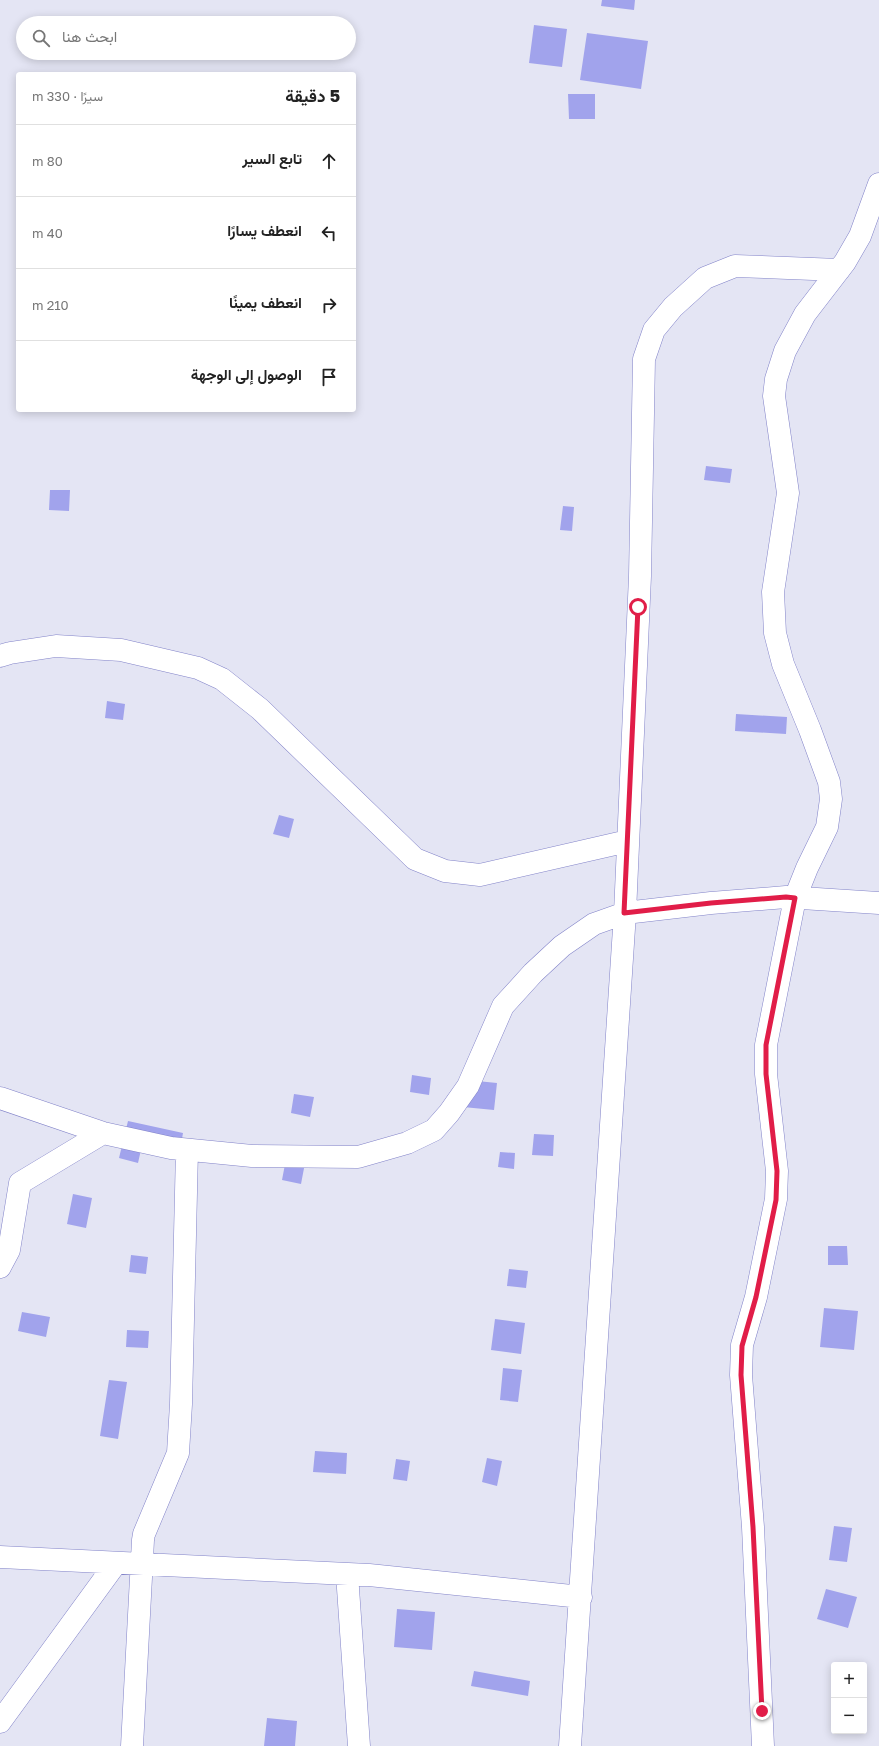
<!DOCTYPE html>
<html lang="ar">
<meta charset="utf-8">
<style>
body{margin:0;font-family:"Golos Text",Vazirmatn,sans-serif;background:#f6f6f6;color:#222;direction:rtl}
.controls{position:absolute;right:12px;bottom:12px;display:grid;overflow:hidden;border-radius:4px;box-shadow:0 2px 10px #0003}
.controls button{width:36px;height:36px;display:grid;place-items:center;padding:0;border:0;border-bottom:1px solid #e0e0e0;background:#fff;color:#222;font:20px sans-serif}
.stop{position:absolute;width:12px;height:12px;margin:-9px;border:3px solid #e11d48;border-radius:50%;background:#fff}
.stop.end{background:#e11d48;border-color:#fff;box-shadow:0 1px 4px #0008}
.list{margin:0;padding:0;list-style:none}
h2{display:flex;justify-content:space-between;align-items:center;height:52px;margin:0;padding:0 16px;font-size:17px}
h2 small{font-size:13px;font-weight:400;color:#767676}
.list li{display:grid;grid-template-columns:26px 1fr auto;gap:12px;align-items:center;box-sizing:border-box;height:72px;padding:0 16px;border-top:1px solid #e0e0e0}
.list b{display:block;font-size:15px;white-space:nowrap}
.list em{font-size:13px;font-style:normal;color:#767676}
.icon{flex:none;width:22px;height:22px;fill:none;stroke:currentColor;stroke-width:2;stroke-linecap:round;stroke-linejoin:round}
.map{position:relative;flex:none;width:879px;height:1746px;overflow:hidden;direction:ltr}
.search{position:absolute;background:#fff;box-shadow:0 2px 10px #0003;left:16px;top:16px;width:340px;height:44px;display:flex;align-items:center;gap:10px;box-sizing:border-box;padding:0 14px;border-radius:22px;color:#767676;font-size:15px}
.panel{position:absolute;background:#fff;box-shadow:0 2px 10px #0003;left:16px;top:72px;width:340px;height:340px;border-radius:4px;direction:rtl}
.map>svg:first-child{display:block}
</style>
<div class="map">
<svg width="879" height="1746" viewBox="0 0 879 1746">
<rect width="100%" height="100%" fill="#e4e5f4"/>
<!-- building -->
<path fill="#a1a3ec" d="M602,0H635L634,10L601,6Z
M534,25L567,29L562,67L529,63Z
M587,33L648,41L641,89L580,80Z
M568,94H595V119H569Z
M706,466L732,469L730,483L704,480Z
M50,490H70L69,511L49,510Z
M563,506L574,507L572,531L560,530Z
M107,701L125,704L123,720L105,718Z
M736,714L787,717L786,734L735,731Z
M279,815L294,819L289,838L273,834Z
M412,1075L431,1078L429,1095L410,1092Z
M467,1080L497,1083L494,1110L463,1107Z
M294,1094L314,1097L310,1117L291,1113Z
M128,1121L183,1133L180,1150L143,1141L138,1163L119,1158Z
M534,1134L554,1135L553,1156L532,1155Z
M500,1152L515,1153L514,1169L498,1167Z
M286,1159L305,1163L301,1184L282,1180Z
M73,1194L92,1198L86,1228L67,1224Z
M828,1246H847L848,1265H828Z
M131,1255L148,1257L146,1274L129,1272Z
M509,1269L528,1271L526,1288L507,1286Z
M824,1308L858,1311L854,1350L820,1347Z
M22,1312L50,1317L46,1337L18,1331Z
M495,1319L525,1323L521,1354L491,1350Z
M127,1330L149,1331L148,1348L126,1347Z
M503,1368L522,1370L518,1402L500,1400Z
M109,1380L127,1382L118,1439L100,1436Z
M315,1451L347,1453L346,1474L313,1472Z
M487,1458L502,1461L497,1486L482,1482Z
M396,1459L410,1461L407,1481L393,1479Z
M834,1526L852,1528L847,1562L829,1560Z
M826,1589L857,1597L848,1628L817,1619Z
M397,1609L435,1612L432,1650L394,1647Z
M474,1671L530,1681L528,1696L471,1686Z
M267,1718L297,1721L295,1746H264Z"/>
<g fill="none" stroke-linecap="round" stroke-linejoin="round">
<defs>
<path id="minor" d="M0,656L10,653L56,646L121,650L198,668L222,679L260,709L415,859L445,871L480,875L628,841
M0,1098L103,1133L171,1148L252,1156L358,1157L407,1143L434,1130L449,1113L468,1086L503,1006L533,973L562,946L594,924L625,913L711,903L786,897L879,903
M0,1267L9,1250L20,1183L103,1133
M0,1557L369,1575L581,1597
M347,1574L359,1746
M0,1722L116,1563
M132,1746L143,1540L144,1534L178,1453L181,1404L187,1150
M570,1746L625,913L640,576L644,359L654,330L673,307L705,278L735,266L839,270
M763,1746L753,1527L741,1375L742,1345L756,1297L776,1199L777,1171L766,1074V1045L795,898L807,868L827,827L831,799L829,782L810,730L783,664L775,633L773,592L788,493L774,396L776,379L785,351L805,314L845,262L860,236L879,184"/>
</defs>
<!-- minor casing -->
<use href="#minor" stroke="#8283c9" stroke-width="23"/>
<!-- minor -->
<use href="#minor" stroke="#fff" stroke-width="22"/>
</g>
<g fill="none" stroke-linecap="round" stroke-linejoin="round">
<!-- route -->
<path stroke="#e11d48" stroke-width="5" d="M638,607L624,913L711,903L786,897L795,898L766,1045V1074L777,1171L776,1200L756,1297L742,1346L741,1375L753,1527L762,1711"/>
</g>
</svg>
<div class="controls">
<button>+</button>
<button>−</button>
</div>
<div class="stop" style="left:638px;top:607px"></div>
<div class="stop end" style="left:762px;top:1711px"></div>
<div class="search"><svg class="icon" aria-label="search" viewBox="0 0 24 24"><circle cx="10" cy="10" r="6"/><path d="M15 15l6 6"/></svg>ابحث هنا</div>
<section class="panel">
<h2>5 دقيقة<small>سيرًا · 330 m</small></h2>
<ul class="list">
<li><svg class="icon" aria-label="ahead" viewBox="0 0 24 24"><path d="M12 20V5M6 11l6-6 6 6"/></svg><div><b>تابع السير</b></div><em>80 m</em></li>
<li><svg class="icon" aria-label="left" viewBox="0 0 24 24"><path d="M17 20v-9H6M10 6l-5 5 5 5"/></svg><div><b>انعطف يسارًا</b></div><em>40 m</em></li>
<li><svg class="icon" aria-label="right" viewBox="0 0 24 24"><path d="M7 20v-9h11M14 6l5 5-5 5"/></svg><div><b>انعطف يمينًا</b></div><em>210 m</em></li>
<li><svg class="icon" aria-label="arrive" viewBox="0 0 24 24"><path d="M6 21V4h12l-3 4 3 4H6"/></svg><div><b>الوصول إلى الوجهة</b></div></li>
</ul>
</section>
</div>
